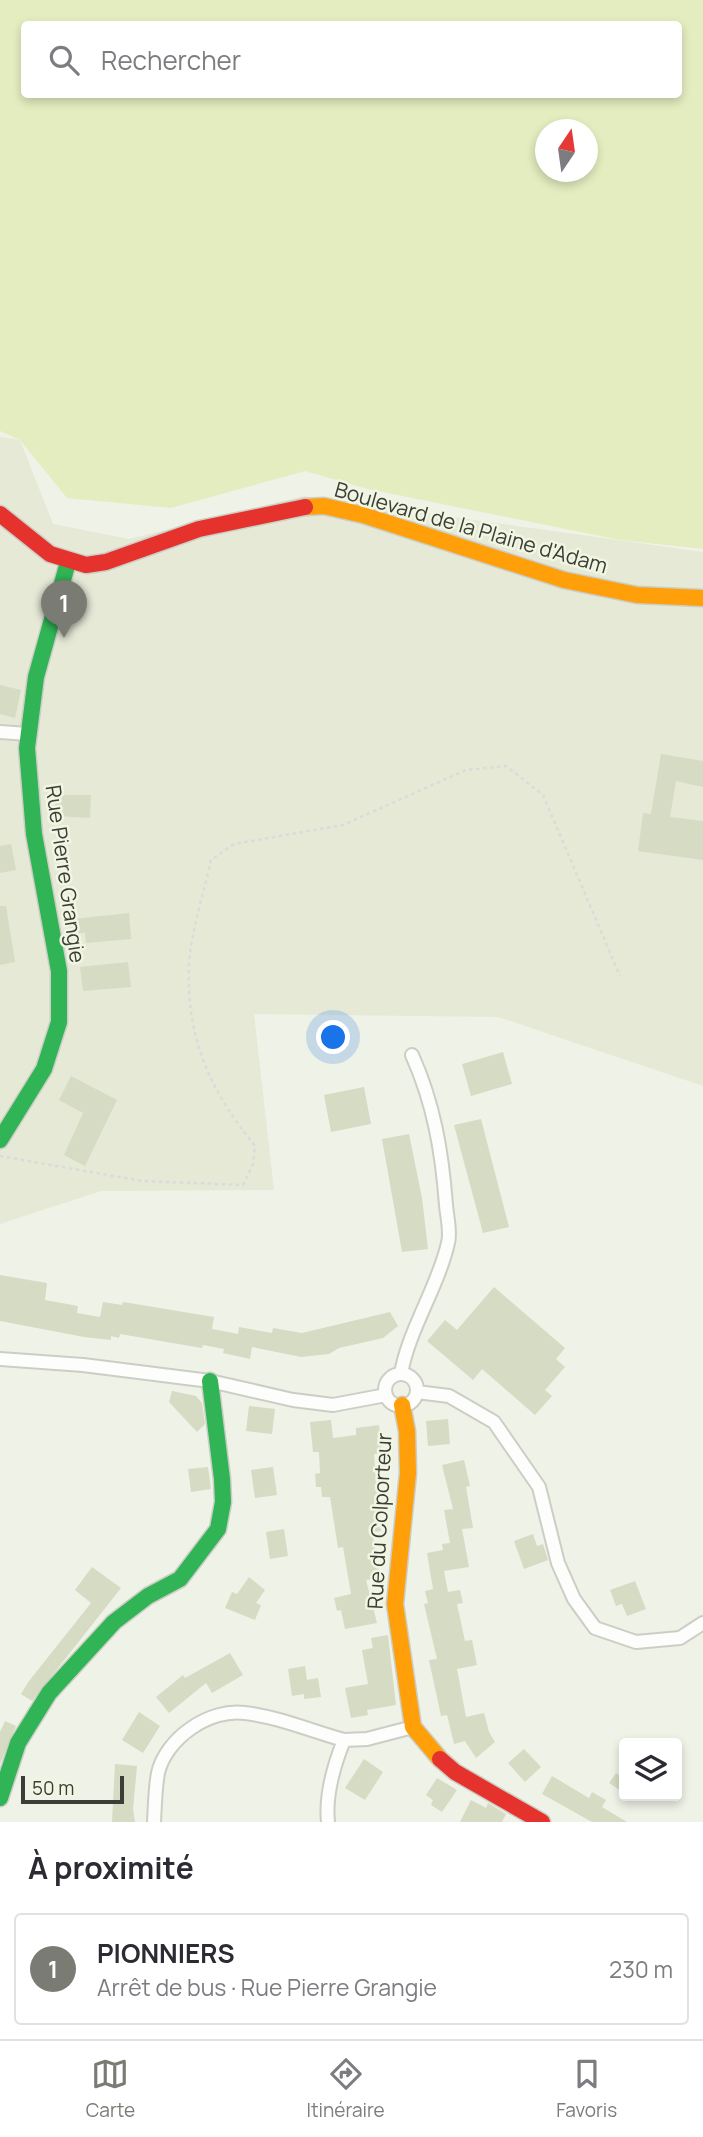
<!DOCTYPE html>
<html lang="fr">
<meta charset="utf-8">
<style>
body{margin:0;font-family:Manrope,sans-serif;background:#f2f2f3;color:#2b2b33}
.controls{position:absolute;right:21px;bottom:21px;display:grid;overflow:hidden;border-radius:7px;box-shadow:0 4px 10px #0003}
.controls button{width:63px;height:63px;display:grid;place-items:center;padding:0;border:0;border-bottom:2px solid #e1e1e2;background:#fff;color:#2b2b33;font:35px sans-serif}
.compass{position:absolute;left:535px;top:119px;width:63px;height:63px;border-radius:50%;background:#fff;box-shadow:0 4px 10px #0003;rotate:13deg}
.scale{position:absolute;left:21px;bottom:18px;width:103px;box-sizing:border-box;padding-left:7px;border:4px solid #3b3d36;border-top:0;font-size:19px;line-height:24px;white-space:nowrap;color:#3b3d36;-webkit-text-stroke:5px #f1f6e3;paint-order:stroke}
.you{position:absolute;left:334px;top:1038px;width:24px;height:24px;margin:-18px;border:5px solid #fff;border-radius:50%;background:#1a73e8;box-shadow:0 0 0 10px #1a73e833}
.badge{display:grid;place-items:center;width:46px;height:46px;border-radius:50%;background:#7a7c74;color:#fff;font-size:23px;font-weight:700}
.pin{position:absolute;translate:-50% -58px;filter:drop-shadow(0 2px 4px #0008)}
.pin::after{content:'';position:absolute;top:37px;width:24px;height:21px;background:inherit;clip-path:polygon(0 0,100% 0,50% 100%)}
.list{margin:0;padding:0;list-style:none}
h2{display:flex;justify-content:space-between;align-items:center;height:91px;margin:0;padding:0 28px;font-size:30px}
h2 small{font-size:23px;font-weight:400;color:#7c7c81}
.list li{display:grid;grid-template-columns:46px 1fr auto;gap:21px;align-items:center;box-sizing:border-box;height:112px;margin:0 14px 14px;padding:0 14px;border:2px solid #e1e1e2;border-radius:7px}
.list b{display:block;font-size:26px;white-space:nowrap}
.list p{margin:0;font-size:23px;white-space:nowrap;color:#7c7c81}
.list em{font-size:23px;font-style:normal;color:#7c7c81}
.icon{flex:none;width:38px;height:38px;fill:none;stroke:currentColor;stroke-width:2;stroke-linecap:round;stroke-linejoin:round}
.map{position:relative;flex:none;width:703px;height:1822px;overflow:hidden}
.search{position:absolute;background:#fff;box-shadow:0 4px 10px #0003;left:21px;right:21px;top:21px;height:77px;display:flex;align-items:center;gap:18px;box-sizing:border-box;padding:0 24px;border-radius:7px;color:#7c7c81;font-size:26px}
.sheet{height:217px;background:#fff}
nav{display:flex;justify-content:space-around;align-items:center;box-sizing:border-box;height:98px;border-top:2px solid #e1e1e2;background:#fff;font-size:19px;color:#7c7c81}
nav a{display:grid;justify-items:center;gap:4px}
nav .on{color:#7a7c74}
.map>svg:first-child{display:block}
</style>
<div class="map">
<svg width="703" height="1822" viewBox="0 0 703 1822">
<rect width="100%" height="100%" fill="#eff2e7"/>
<!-- built -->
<path fill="#e5e9d6" d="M0,437L20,440L53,524L129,539L304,496L703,552V1086L498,1017L254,1014L274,1190L101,1191L0,1224Z"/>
<!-- green -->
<path fill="#e3edbf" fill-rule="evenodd" d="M0,0H703V549L620,540L368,489L305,471L171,508L67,498L20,440L0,431ZM24,24H678V94H24ZM546,130H588V172H546Z"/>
<!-- building -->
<path fill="#d6dbc4" d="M0,685L21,690L15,718L0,714Z
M661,754L703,761V787L676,781L670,817L703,821V860L638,851L643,813L651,814Z
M55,795H91L90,818L55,816Z
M11,844L16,870L0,873V846Z
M0,906H6L15,962L0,965Z
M129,913L131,939L86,943L85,933H75L73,919Z
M128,962L131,987L83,991L80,967Z
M503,1052L512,1084L471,1096L462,1064Z
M71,1076L117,1100L85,1166L64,1155L83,1113L59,1100Z
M364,1087L371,1124L331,1132L324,1095Z
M481,1119L509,1227L483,1233L454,1125Z
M409,1134L422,1198L428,1249L402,1252L382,1139Z
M0,1275L47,1283L45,1300L78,1306L77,1313L100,1317L103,1302L122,1305L123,1302L214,1317L212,1329L238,1334L239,1327L272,1333L273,1328L302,1333L390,1312L398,1326L383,1338L339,1348L329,1354L301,1357L252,1347L250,1359L223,1353L224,1349L203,1345L202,1348L120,1334L119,1338L111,1336V1340L84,1337L0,1321Z
M494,1287L565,1348L556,1359L565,1367L545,1390L552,1396L535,1415L482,1369L473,1380L427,1341L445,1320L457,1330Z
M172,1391L196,1396L202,1403L205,1424L197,1432L169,1402Z
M249,1406L275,1409L272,1434L246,1431Z
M448,1419L450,1444L428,1446L426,1421Z
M331,1420L333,1438L356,1435V1428L379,1425L382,1453L374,1454L381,1531L372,1532L380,1578L366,1580L377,1623L345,1629L341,1610L337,1611L334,1598L351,1594L343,1547L338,1548L330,1497H322L321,1487H316L315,1474L320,1473L319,1452H313L310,1422Z
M464,1460L470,1486L466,1487L473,1528L462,1529L469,1567L444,1571L448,1592L460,1590L463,1603L457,1604L465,1641L472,1640L477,1665L457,1669L466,1717L484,1713L489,1732L495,1742L476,1758L465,1741L454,1744L447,1715L441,1716L429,1660L437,1659L424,1604L428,1603L425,1591L433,1589L427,1553L443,1550L442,1544L450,1543L444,1510L453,1509L442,1465Z
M208,1467L211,1489L191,1492L188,1469Z
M273,1467L277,1495L255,1498L251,1470Z
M284,1529L288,1556L270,1559L266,1532Z
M533,1534L537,1546L543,1544L548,1560L524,1569L514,1541Z
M92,1567L121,1588L32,1701L21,1694L29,1681L91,1603L75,1590Z
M249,1577L265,1590L256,1603L261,1605L255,1620L225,1608L232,1592L237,1594Z
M635,1581L646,1609L627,1616L622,1604L616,1606L610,1590Z
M388,1635L396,1705L367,1710L368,1715L351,1718L345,1688L368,1684L362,1650L373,1648L371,1638Z
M230,1653L243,1675L212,1693L206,1683L169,1713L156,1697L183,1675L185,1678Z
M305,1666L307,1680L318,1678L321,1697L304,1699V1694L292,1696L288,1669Z
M139,1712L160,1726L143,1753L122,1740Z
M5,1721L16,1726L0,1764V1732Z
M524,1749L541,1767L525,1782L508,1763Z
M364,1759L383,1772L365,1800L345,1788Z
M115,1764L137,1766L133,1809L135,1822H112Z
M616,1773L624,1779V1793L609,1783Z
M552,1776L589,1798L592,1792L606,1800L602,1807L627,1822H592L542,1794Z
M437,1778L457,1790L442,1812L431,1805L433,1800L426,1795Z
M471,1800L486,1808L488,1803L506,1814L502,1822H460Z"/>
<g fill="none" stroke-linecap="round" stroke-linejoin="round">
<defs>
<path id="street" d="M0,732L27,734
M0,1359L83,1365L210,1381L293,1400L333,1405L386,1395
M401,1374C408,1331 438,1287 448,1243C451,1232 447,1217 446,1205C442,1152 434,1104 412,1055
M385 1390a16 16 0 1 1 32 0a16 16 0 1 1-32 0Z
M417,1392L449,1396L494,1422L539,1487L558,1563L574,1599L595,1628L636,1642L680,1638L703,1623
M344,1740L367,1739L413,1727
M154,1822C155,1806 155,1789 158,1773C166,1738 210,1708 245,1713C279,1717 311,1731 344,1740C334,1765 325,1794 328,1822"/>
<path id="fast" d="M0,1140L44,1069L59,1022V971L34,834L27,748L36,677L68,562
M0,1798L18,1743L49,1693L114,1622L148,1596L180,1579L218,1529L223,1502L222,1479L210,1381"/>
<path id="slow" d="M305,507L324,506L363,515L564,580L637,595L703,598
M402,1405L407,1431L408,1473L395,1604L413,1727L440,1759"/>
<path id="jam" d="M0,514L50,554L86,565L106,562L199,529L305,507
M440,1759L455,1772L542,1822"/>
</defs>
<!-- street casing -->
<use href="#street" stroke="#cccec6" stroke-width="16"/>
<!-- fast casing -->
<use href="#fast" stroke="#cccec6" stroke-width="19"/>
<!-- slow casing -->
<use href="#slow" stroke="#cccec6" stroke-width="19"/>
<!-- jam casing -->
<use href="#jam" stroke="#cccec6" stroke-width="19"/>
<!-- path -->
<path stroke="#dbdcd9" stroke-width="2.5" stroke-dasharray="3.5 3.5" stroke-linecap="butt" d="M0,1156L142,1181L243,1185L253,1164L255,1146C210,1090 186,1039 189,965C191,931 204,893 211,860L234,844L343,825L466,770L506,766L543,795L620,976"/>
<!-- street -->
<use href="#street" stroke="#fdfdfb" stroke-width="12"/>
<!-- fast -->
<use href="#fast" stroke="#30b455" stroke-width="16"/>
<!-- slow -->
<use href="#slow" stroke="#ff9f0a" stroke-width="16"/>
<!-- jam -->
<use href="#jam" stroke="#e5322d" stroke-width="16"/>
</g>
<g text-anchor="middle" stroke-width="5" stroke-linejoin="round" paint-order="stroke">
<!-- street labels -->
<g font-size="21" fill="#3b3d36" stroke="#f1f6e3">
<text transform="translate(471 528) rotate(16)" y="7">Boulevard de la Plaine d'Adam</text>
<text transform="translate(65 874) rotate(82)" y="7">Rue Pierre Grangie</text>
<text transform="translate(380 1521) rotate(-87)" y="7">Rue du Colporteur</text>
</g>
</g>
</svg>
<div class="controls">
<button><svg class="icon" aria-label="layers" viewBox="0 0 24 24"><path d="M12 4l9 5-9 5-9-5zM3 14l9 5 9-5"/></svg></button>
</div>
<svg class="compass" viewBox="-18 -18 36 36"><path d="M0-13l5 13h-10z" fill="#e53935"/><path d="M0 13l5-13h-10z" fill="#7c7c81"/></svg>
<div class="scale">50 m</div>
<div class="you"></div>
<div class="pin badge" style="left:64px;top:638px">1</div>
<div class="search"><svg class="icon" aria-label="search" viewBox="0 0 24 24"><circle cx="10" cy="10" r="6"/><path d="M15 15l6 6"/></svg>Rechercher</div>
</div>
<section class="sheet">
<h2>À proximité<small></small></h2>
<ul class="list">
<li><span class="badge">1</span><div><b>PIONNIERS</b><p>Arrêt de bus · Rue Pierre Grangie</p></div><em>230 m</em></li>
</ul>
</section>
<nav>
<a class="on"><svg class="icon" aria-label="map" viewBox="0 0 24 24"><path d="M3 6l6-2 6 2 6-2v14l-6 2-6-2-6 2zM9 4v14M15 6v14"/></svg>Carte</a>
<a><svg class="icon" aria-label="directions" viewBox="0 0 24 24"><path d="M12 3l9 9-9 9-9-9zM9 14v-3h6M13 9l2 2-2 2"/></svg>Itinéraire</a>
<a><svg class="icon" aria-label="saved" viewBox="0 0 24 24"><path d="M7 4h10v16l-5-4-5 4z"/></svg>Favoris</a>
</nav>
